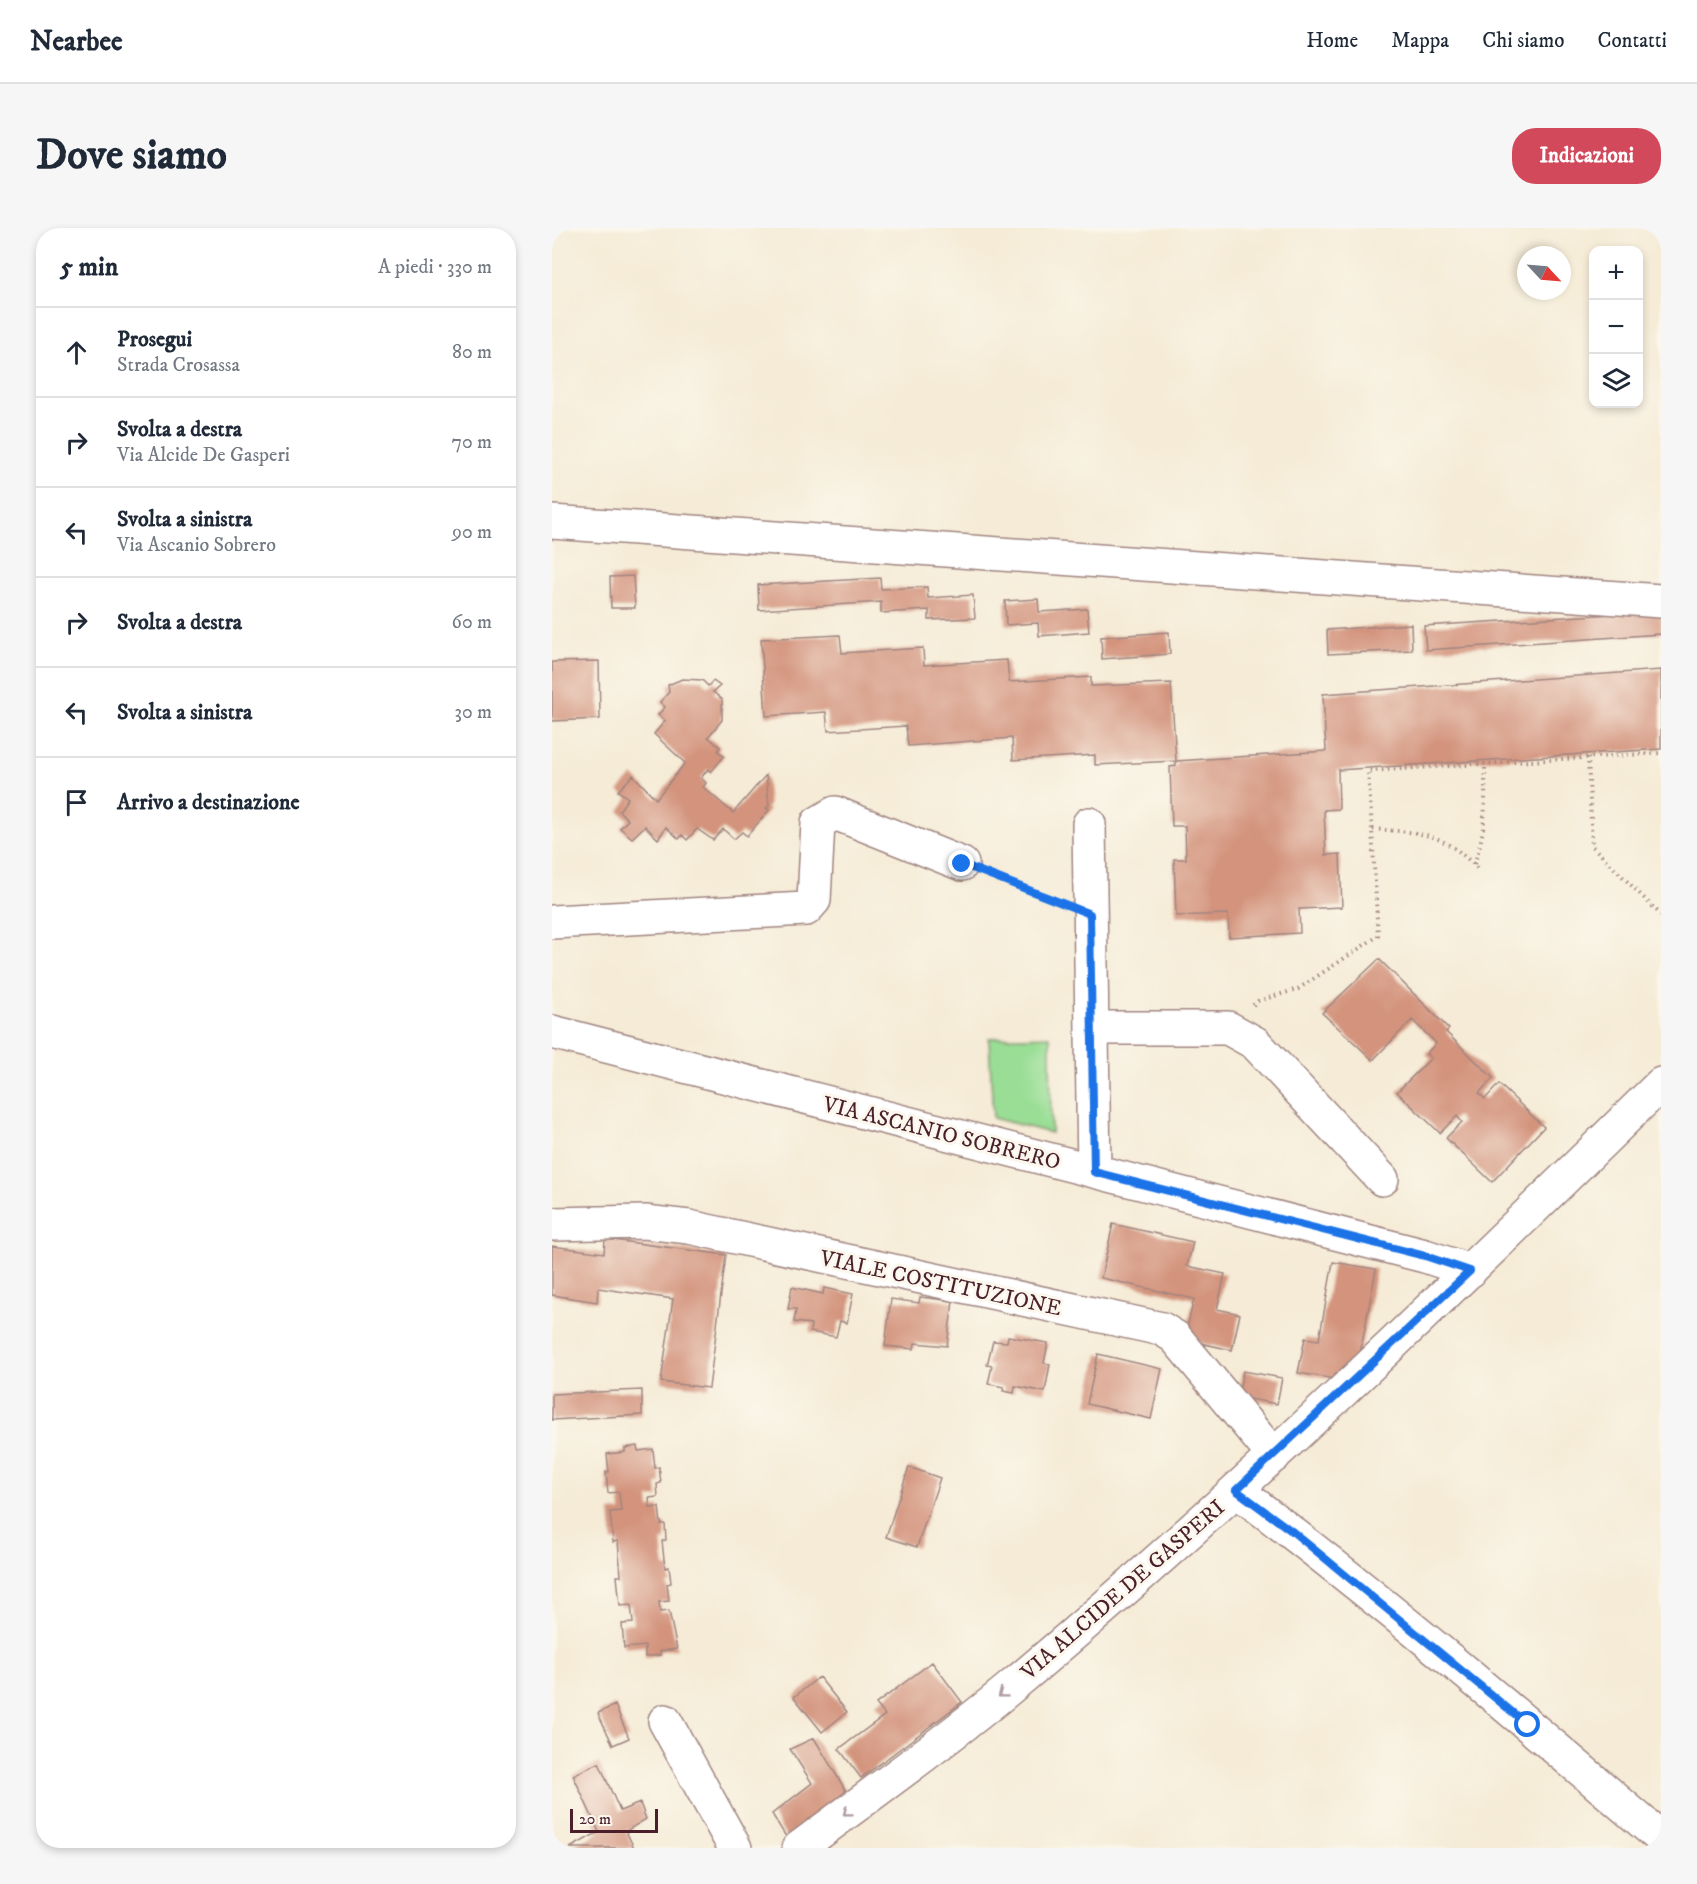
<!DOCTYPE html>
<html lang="it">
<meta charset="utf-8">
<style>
body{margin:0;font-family:"IM FELL DW Pica",serif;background:#f6f6f7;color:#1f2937}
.controls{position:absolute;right:18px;top:18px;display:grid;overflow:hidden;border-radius:12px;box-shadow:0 3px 9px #0003}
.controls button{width:54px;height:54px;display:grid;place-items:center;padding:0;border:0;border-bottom:2px solid #e0e1e3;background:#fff;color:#1f2937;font:30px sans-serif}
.compass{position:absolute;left:965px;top:18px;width:54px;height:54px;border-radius:50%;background:#fff;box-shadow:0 3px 9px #0003;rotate:116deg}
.scale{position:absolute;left:18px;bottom:15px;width:88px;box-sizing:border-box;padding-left:6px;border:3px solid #4a1f2b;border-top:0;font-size:16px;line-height:21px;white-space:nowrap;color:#4a1f2b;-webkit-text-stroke:4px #fbf7ec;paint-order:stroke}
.stop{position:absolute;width:18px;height:18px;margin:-14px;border:4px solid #1a73e8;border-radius:50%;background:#fff}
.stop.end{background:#1a73e8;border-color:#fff;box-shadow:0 2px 6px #0008}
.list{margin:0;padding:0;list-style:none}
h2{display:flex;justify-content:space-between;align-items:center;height:78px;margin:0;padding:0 24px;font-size:26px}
h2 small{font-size:20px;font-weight:400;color:#747a83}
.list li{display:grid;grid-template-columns:39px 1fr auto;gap:18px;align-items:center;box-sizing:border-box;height:90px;padding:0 24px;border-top:2px solid #e0e1e3}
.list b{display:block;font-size:22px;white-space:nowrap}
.list p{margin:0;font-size:20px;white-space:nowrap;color:#747a83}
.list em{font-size:20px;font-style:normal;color:#747a83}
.icon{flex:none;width:33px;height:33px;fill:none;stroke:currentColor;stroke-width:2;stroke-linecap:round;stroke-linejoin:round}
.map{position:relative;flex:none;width:1109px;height:1620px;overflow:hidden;border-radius:24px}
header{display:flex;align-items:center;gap:36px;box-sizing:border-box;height:84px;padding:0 30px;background:#fff;border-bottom:2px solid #e0e1e3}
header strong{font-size:28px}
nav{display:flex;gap:33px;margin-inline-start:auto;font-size:21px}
.intro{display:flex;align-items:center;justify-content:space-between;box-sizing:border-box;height:144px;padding:0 36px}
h1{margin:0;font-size:42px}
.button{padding:15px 27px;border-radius:24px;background:#d1495b;color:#fff;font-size:21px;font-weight:700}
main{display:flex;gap:36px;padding:0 36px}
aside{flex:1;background:#fff;border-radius:24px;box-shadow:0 3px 9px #0003}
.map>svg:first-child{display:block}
</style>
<header>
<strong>Nearbee</strong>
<nav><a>Home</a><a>Mappa</a><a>Chi siamo</a><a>Contatti</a></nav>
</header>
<div class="intro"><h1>Dove siamo</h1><a class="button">Indicazioni</a></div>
<main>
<aside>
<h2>5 min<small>A piedi · 330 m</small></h2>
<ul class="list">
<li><svg class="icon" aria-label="ahead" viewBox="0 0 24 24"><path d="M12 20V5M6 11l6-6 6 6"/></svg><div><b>Prosegui</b><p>Strada Crosassa</p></div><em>80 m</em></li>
<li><svg class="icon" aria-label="right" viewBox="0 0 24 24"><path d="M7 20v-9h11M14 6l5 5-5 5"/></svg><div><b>Svolta a destra</b><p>Via Alcide De Gasperi</p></div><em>70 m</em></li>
<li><svg class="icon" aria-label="left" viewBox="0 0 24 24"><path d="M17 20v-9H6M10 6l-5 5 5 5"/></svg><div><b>Svolta a sinistra</b><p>Via Ascanio Sobrero</p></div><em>90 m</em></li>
<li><svg class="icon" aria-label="right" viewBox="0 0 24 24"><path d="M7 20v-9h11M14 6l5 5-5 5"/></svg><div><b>Svolta a destra</b></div><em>60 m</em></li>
<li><svg class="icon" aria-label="left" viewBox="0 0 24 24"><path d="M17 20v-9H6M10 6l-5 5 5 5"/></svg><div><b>Svolta a sinistra</b></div><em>30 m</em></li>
<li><svg class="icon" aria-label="arrive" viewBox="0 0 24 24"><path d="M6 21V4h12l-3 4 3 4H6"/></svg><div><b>Arrivo a destinazione</b></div></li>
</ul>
</aside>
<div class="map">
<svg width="1109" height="1620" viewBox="0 0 1109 1620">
<rect width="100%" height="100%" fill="#fbf7ec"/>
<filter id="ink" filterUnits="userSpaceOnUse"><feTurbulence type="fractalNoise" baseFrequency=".0167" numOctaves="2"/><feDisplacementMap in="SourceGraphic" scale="12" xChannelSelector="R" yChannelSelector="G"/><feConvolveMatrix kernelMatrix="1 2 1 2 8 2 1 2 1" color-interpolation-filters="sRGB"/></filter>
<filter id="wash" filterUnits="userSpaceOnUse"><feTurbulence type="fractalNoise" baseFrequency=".008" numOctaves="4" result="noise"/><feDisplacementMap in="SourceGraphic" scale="24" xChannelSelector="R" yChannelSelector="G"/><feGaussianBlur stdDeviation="1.35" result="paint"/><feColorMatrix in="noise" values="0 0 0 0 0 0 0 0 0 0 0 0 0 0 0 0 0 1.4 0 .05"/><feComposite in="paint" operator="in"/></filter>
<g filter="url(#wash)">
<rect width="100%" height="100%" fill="#f5ebd6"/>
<!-- green -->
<path fill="#9ade96" stroke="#727e60" stroke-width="1.5" d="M498,808L499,905L441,890L437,810Z"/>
<g id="blocks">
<!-- building -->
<path fill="#d3937b" d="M81,348L83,380H59L58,349Z
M328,350L329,361L375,359L376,370L421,367L423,390L377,392V382L329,385V374L207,382L206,357Z
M486,371L487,384L535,381L537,404L487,408L486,395L454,397L453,373Z
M1109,383V406L874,422L872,398Z
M859,396L860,422L776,426L775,402Z
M617,404L618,426L550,431L549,409Z
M288,407L290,425L371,420L372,437L455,432L457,454L539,449V458L619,455L624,533L543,537V527L461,532L460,510L356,518L354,498L276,503L274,484L214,488L209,411Z
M47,433L48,491L0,493V434Z
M1109,442V521L786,542L787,581L772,582L774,627L788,626L790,679L747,681L748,705L677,709L676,686L624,688L622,631H634L633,598H620L618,539L624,538V533L774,523L771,466Z
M130,451L150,452L156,458L161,453L168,458L161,464L170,471V492L156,509L168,519L166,523L172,528L159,544L156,541L149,550L154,555L151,559L181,585L214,547L217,578L214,580L217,582L195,608L190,604L182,611L171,601L161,612L145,601L135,612L130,607L127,611L114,599L106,611L93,598L80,610L68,600L76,592L67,583L76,570L66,563L81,547L104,571L133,535L102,506L113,493L106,487L113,479L108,474L117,464L116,457Z
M827,731L897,801L894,804L941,850L927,865L933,871L947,856L992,899L940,954L894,910L910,894L905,888L888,905L845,864L879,830L874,826L884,815L860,792L821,832L770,785Z
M561,996L641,1014L635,1038L673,1046L665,1081L688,1086L680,1122L648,1115L635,1100L642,1071L549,1050Z
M53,1011L174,1027L157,1160L109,1154L121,1071L46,1060L45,1074L0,1067V1018L52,1025Z
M781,1034L824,1041L809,1121L817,1123L783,1151L746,1145L753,1110L767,1112Z
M240,1059L271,1066L272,1060L301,1066L295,1095L288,1093L284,1109L258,1104L259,1096L242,1094L244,1081H236Z
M368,1069L401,1073L395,1118L363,1115L362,1121L333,1118L339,1071L367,1075Z
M456,1108L496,1115L492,1135L498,1136L493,1164L463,1158L462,1165L451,1163L452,1159L436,1156L440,1138L435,1137L441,1113L455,1114Z
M546,1126L610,1141L599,1191L535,1176Z
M691,1143L730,1150L725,1176L686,1169Z
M90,1162V1187L0,1192V1166Z
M85,1218L86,1223L101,1221L103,1240L107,1239L109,1255L105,1256L106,1269L97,1270L98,1280L107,1279L109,1296H113L114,1312L110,1313L113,1340L117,1339L119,1355L115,1356L117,1373L107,1374L108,1384L117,1383L125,1421L108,1423V1427L93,1429V1418L72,1420L70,1396L81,1395L79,1377L68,1378L65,1348H69L66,1313L61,1314L58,1284L69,1283L67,1264L56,1265L54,1244H57L55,1226L73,1224V1220Z
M357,1239L388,1250L365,1319L334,1309Z
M380,1434L410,1474L309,1550L287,1521L333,1487L324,1476Z
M267,1449L295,1484L270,1504L242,1469Z
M63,1477L77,1510L61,1517L46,1485Z
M262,1510L294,1563L236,1612L220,1586L260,1555L238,1521Z
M47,1535L68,1583L88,1575L94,1591L74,1603L82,1620H18L47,1604L21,1547Z"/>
</g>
</g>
<g filter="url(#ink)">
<use href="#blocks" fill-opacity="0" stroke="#a08580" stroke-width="1.5"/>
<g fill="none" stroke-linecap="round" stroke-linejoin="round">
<defs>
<path id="minor" d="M0,294L1109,373
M537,596L542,943
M0,694L254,681L262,672L266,595L283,585L410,636
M540,800H676L703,815L830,951
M0,804L873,1028L918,1043
M0,996L93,994L137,999L610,1101L623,1109L722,1228
M684,1262C830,1372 970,1491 1109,1610
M113,1493L183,1620
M247,1620C317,1567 391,1516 459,1459C686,1269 898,1063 1109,856"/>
</defs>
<!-- minor casing -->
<use href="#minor" stroke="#a08580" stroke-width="36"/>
<!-- path -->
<path stroke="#a08580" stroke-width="4" stroke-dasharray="1.5 4.5" stroke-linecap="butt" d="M1036,529L1040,618L1109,687
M820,601L816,543L1109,525
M922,636C935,601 933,573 933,536
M439,647L508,674
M701,777L706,773L746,761L826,708L820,601C871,605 890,603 928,643"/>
<!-- minor -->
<use href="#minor" stroke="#fff" stroke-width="33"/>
</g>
<!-- one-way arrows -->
<defs><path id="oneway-chevron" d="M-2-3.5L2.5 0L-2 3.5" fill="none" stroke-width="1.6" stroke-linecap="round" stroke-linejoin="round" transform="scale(1.5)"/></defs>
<g stroke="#ae9aa0">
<use href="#oneway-chevron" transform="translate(450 1466) rotate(143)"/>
<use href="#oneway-chevron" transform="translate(295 1584) rotate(143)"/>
</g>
</g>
<g fill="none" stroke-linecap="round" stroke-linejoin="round" filter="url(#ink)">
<!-- route -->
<path stroke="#1a73e8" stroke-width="8" d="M410,636L538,686L542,944L873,1028L918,1043L684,1262L741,1304L976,1497"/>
</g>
<g text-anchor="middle" stroke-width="6" stroke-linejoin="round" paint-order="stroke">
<!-- street labels -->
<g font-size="22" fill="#4a1f2b" stroke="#fbf7ec">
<text transform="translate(390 904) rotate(14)" y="8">VIA ASCANIO SOBRERO</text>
<text transform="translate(389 1054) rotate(12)" y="8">VIALE COSTITUZIONE</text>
<text transform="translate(570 1361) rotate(-41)" y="8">VIA ALCIDE DE GASPERI</text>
</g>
</g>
</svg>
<div class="controls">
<button>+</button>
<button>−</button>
<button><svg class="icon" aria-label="layers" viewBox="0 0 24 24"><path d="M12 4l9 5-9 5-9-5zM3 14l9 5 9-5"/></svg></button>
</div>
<svg class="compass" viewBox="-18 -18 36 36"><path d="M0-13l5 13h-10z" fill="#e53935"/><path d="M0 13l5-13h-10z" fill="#747a83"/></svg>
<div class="scale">20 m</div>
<div class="stop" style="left:976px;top:1497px"></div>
<div class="stop end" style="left:410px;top:636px"></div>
</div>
</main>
